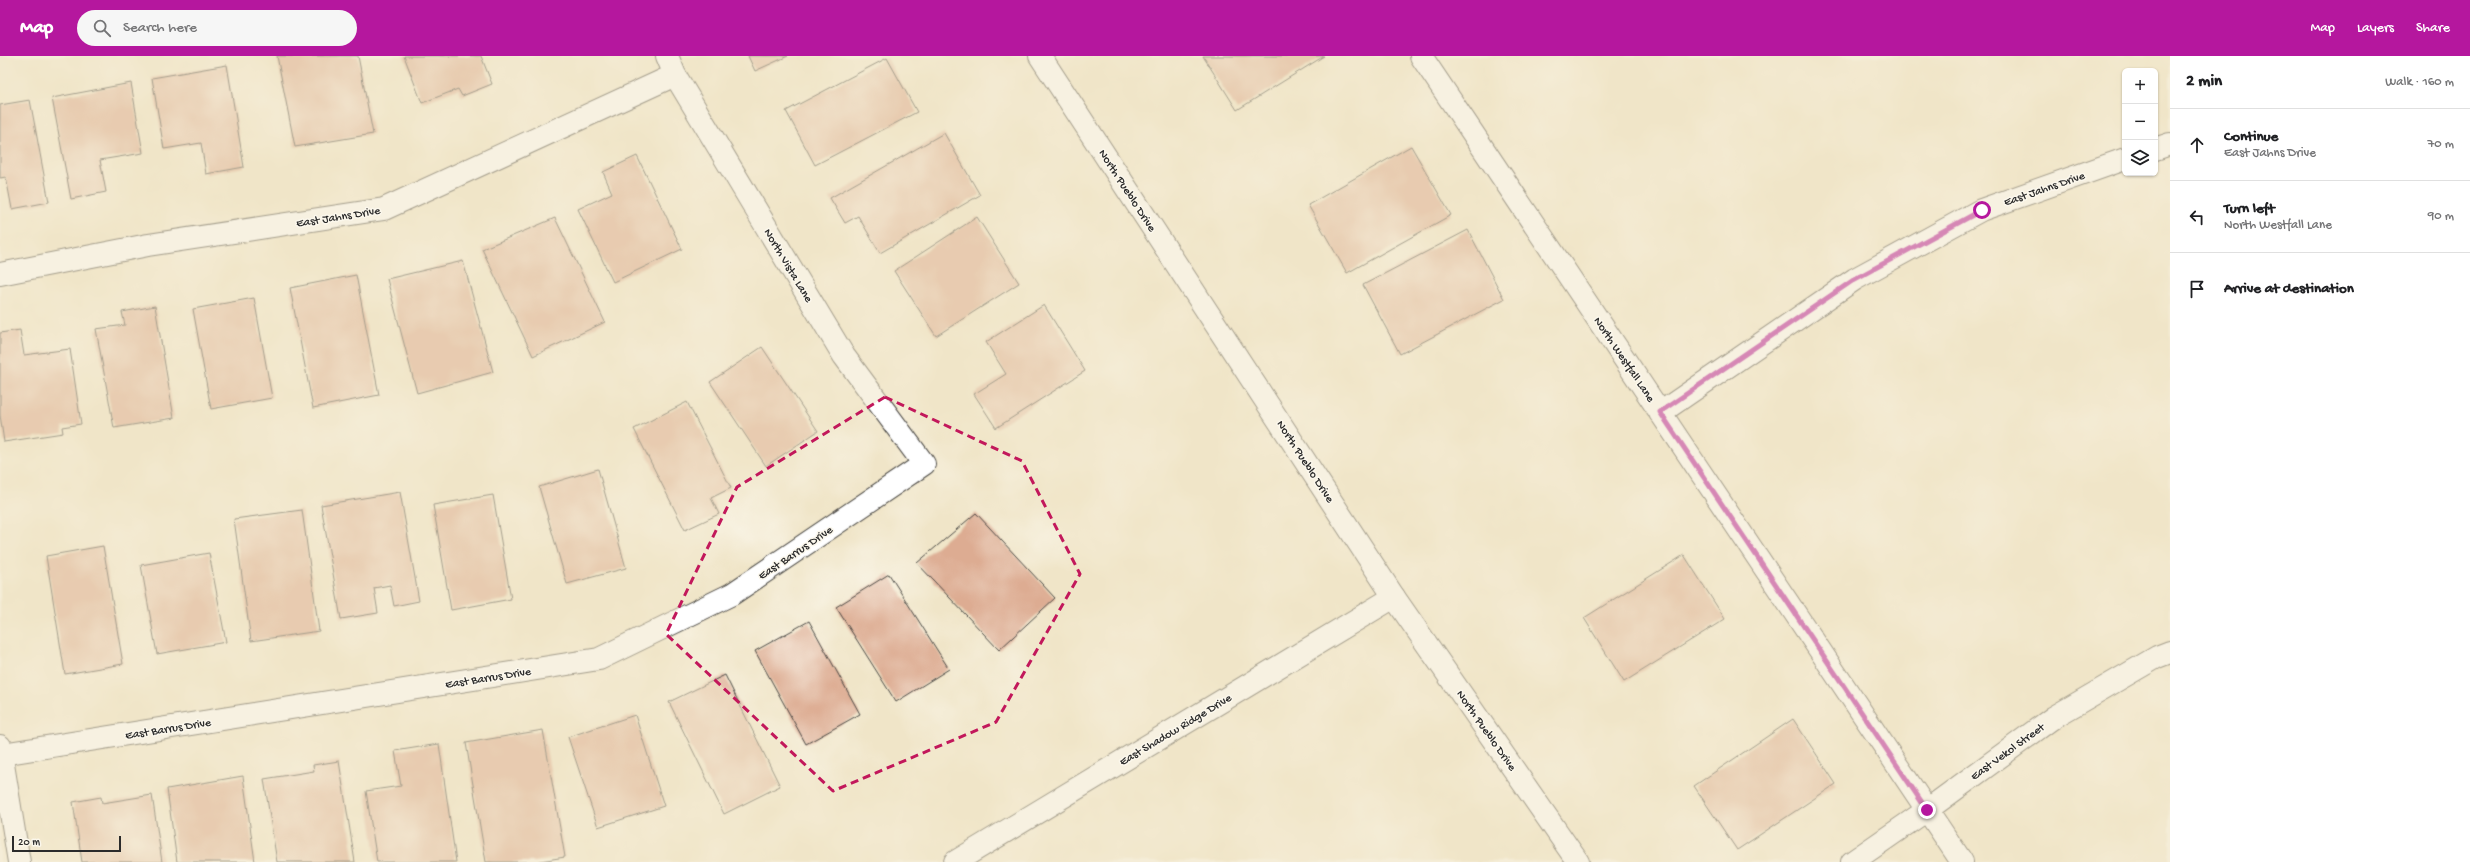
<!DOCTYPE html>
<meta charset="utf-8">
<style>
body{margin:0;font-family:"Gochi Hand",sans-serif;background:#f6f6f6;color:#202124}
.controls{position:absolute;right:12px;top:12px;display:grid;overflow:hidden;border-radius:6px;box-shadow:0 1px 3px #0004}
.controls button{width:36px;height:36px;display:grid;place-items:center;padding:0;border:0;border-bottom:1px solid #e0e0e0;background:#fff;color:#202124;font:20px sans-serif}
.scale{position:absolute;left:12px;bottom:10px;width:109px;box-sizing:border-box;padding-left:4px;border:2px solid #2b2b2b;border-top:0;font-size:11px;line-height:14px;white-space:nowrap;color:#2b2b2b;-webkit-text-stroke:3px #fbf7ec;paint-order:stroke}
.stop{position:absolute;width:12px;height:12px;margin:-9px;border:3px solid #b5179e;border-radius:50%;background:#fff}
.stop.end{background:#b5179e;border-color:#fff;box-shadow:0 1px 4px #0008}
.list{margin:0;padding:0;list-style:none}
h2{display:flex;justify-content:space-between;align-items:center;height:52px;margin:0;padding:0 16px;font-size:17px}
h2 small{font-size:13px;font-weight:400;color:#757577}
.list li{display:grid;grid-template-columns:26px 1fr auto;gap:12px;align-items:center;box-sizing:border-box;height:72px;padding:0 16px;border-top:1px solid #e0e0e0}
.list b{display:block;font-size:15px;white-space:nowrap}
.list p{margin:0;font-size:13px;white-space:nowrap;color:#757577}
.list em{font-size:13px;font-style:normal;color:#757577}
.icon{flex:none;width:22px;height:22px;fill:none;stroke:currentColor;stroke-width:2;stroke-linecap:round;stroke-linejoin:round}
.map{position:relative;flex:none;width:2170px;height:806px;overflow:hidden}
header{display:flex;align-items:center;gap:24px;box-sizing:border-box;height:56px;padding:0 20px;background:#b5179e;color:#fff}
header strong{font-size:19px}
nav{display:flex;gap:22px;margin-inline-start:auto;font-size:14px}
.search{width:280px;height:36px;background:#f6f6f6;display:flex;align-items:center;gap:10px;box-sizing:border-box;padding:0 14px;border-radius:22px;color:#757577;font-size:15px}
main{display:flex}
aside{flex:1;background:#fff}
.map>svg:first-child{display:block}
</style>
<header>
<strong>Map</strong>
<div class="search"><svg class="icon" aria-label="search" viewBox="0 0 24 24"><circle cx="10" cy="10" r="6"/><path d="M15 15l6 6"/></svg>Search here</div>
<nav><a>Map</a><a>Layers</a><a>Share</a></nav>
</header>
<main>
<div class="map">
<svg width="2170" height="806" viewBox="0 0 2170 806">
<rect width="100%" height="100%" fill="#fbf7ec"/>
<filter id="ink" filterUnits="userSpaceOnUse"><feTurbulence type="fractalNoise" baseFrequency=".025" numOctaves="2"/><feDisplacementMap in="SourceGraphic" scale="8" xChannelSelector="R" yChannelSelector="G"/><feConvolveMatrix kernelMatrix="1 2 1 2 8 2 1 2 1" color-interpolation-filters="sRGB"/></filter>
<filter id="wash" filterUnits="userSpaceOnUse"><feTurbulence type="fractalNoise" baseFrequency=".012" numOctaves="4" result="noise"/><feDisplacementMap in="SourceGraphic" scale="16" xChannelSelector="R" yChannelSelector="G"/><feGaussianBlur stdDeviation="0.9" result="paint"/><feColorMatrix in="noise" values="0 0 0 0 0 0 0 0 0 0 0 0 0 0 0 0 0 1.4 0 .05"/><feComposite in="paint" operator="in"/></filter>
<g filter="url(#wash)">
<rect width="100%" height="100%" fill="#f0e5c8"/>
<g id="blocks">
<!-- building -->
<path fill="#ddac92" d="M277,0H358L373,78L295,91Z
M404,0H481L492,28L462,40L458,33L422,47Z
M748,0H788L755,15Z
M1203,0H1324L1237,54Z
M887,2L917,56L815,109L786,55Z
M227,9L244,111L206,118L201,87L164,93L152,22Z
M131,27L143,97L100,104L106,136L71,143L52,42Z
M30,44L49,146L12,153L6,121L0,122V49Z
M944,77L980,139L880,197L858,160L845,167L830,142Z
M1411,90L1451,159L1347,217L1308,149Z
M637,100L682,193L613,226L578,153L612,137L603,116Z
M977,161L1019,227L936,280L894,215Z
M555,162L605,266L533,300L482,193Z
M1468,174L1504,243L1400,298L1363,229Z
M463,205L493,316L417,337L387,223Z
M356,219L379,339L313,352L290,232Z
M254,242L272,342L211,353L193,253Z
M1044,249L1085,315L996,372L974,338L1006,318L986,286Z
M155,250L174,362L114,372L96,273L125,269L122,256Z
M20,274L24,299L70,293L81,368L62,371L63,377L4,386L0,359V277Z
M762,291L818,375L766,410L710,326Z
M687,346L731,432L711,442L719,458L685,474L634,373Z
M598,413L626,512L567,528L539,431Z
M400,436L419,545L394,550L390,529L374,532L378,557L341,563L321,449Z
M493,439L511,543L451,554L433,449Z
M302,454L319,575L251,585L234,463Z
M976,457L1055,542L999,594L917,507Z
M103,490L123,608L65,618L46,500Z
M209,497L226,586L157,598L141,509Z
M1684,499L1725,563L1624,626L1584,562Z
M889,518L949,613L896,646L836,551Z
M809,565L860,658L806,688L755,595Z
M725,619L780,730L724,758L669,646Z
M635,659L664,750L598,771L568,681Z
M1793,663L1836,728L1737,794L1694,730Z
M543,674L565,801L534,806H486L466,687Z
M439,688L456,806H377L366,735L401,730L395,695Z
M339,705L355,806H277L264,723L314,715L313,709Z
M243,720L255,806H177L167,733Z
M152,739L162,806H82L73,746L101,741L102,747Z"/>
</g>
</g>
<g filter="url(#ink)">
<use href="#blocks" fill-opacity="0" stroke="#494743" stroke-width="1"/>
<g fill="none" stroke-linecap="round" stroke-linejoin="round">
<defs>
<path id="street" d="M1421,0L1962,806
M2155,93L2170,88
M0,218L148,189L384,153L675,19
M1660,357L1855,223L1981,154L2125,103
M0,690L19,806
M2,698L599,603L732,538L924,408L844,300L675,19L667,0
M955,806L1394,541
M1852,806L1927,754L2054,661L2157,601L2170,596"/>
<path id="secondary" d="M1040,0L1394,541L1578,806"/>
</defs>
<!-- street casing -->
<use href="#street" stroke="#494743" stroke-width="24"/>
<!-- secondary casing -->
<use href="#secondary" stroke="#494743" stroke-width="24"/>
<!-- street -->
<use href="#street" stroke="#fff" stroke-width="22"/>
<!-- secondary -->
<use href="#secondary" stroke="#fff" stroke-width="22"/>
</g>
</g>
<g fill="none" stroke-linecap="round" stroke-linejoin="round" filter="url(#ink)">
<!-- route -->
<path stroke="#b5179e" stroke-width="5" d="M1927,754L1660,356L1855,223L1982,154"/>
</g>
<!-- marked area -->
<path d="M0 0H2170V806H0ZM885,341L1022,405L1080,518L996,666L833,735L666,578L737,431Z" fill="#f0e5c8" fill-opacity=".55" fill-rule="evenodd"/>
<path fill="none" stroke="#c2185b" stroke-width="3" stroke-dasharray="8 5" stroke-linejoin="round" d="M885,341L1022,405L1080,518L996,666L833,735L666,578L737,431Z"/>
<g text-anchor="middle" stroke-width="3" stroke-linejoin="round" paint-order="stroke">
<!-- street labels -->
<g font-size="12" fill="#2b2b2b" stroke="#fbf7ec">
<text transform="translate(2044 132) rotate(-19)" y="4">East Jahns Drive</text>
<text transform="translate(1128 134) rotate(57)" y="4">North Pueblo Drive</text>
<text transform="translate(338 160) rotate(-9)" y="4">East Jahns Drive</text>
<text transform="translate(789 209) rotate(59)" y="4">North Vista Lane</text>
<text transform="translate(1625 303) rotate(56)" y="4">North Westfall Lane</text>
<text transform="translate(1306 405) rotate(57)" y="4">North Pueblo Drive</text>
<text transform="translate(795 496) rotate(-34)" y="4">East Barrus Drive</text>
<text transform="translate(488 621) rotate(-9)" y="4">East Barrus Drive</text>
<text transform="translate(168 672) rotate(-9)" y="4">East Barrus Drive</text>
<text transform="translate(1175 673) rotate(-31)" y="4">East Shadow Ridge Drive</text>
<text transform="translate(1487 674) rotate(55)" y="4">North Pueblo Drive</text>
<text transform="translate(2007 695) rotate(-36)" y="4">East Vekol Street</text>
</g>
</g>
</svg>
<div class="controls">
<button>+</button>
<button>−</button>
<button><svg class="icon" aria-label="layers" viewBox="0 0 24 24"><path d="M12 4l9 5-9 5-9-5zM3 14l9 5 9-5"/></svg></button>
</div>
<div class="scale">20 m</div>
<div class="stop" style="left:1982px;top:154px"></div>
<div class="stop end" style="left:1927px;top:754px"></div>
</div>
<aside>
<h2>2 min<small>Walk · 160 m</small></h2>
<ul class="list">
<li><svg class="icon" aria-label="ahead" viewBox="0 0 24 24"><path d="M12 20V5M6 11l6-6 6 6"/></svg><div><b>Continue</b><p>East Jahns Drive</p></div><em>70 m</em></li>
<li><svg class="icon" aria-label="left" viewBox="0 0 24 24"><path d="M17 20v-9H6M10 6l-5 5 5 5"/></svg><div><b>Turn left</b><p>North Westfall Lane</p></div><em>90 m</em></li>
<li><svg class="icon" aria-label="arrive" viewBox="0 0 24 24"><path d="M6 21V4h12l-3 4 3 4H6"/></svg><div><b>Arrive at destination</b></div></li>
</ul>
</aside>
</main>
